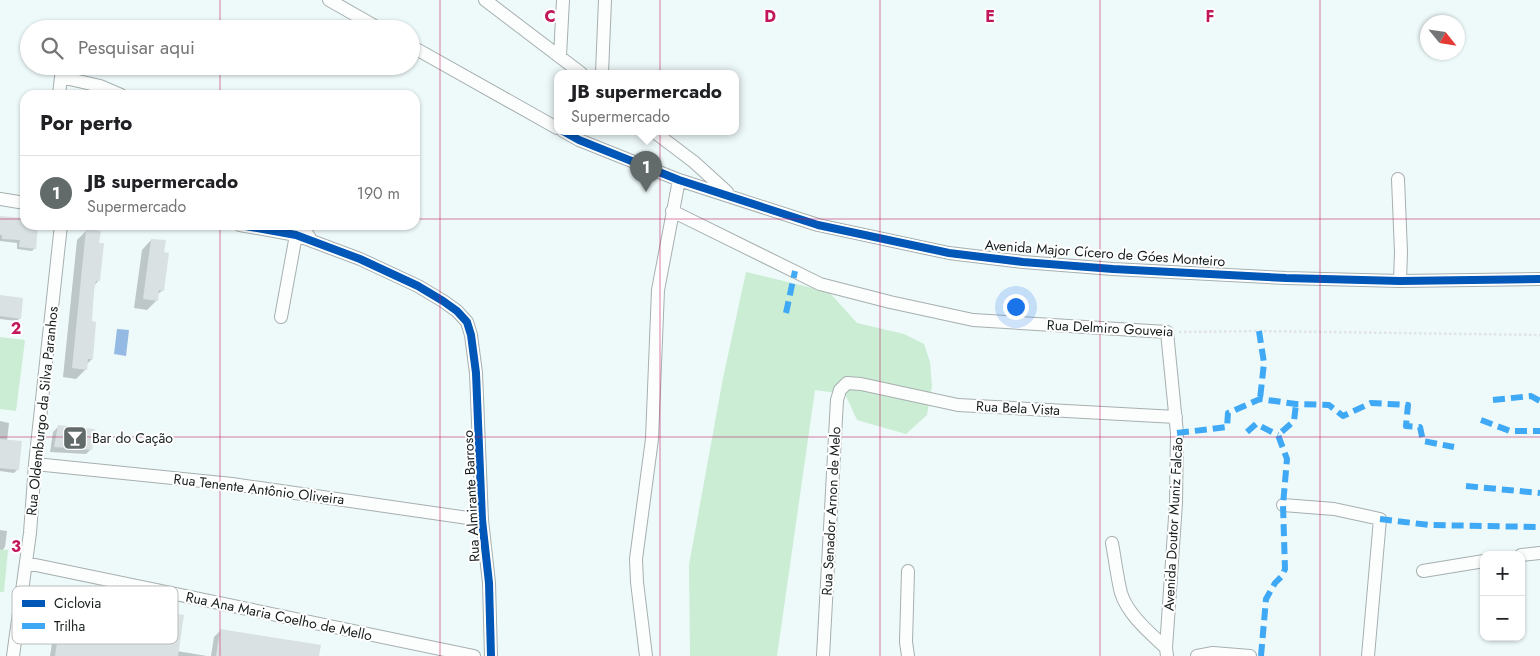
<!DOCTYPE html>
<html lang="pt">
<meta charset="utf-8">
<style>
body{margin:0;font-family:Jost,sans-serif;background:#f6f6f6;color:#202124}
.controls{position:absolute;right:15px;bottom:15px;display:grid;overflow:hidden;border-radius:10px;box-shadow:0 1px 4px #0004}
.controls button{width:45px;height:45px;display:grid;place-items:center;padding:0;border:0;border-bottom:1px solid #e0e0e0;background:#fff;color:#202124;font:25px sans-serif}
.compass{position:absolute;left:1420px;top:15px;width:45px;height:45px;border-radius:50%;background:#fff;box-shadow:0 1px 4px #0004;rotate:120deg}
.you{position:absolute;left:1015px;top:306px;width:18px;height:18px;margin:-12px;border:4px solid #fff;border-radius:50%;background:#1a73e8;box-shadow:0 0 0 8px #1a73e833}
.badge{display:grid;place-items:center;width:32px;height:32px;border-radius:50%;background:#626a6a;color:#fff;font-size:16px;font-weight:700}
.pin{position:absolute;translate:-50% -41px;filter:drop-shadow(0 1px 2px #0008)}
.pin::after{content:'';position:absolute;top:26px;width:18px;height:15px;background:inherit;clip-path:polygon(0 0,100% 0,50% 100%)}
.popup{position:absolute;left:554px;top:70px;width:185px;height:65px;box-sizing:border-box;display:grid;place-content:center;border-radius:10px;background:#fff;filter:drop-shadow(0 1px 4px #0005);font-size:16px;white-space:nowrap;color:#757577}
.popup b{font-size:19px;color:#202124}
.popup::after{content:'';position:absolute;left:50%;top:100%;margin-left:-10px;border:10px solid transparent;border-top-color:#fff}
.list{margin:0;padding:0;list-style:none}
h2{display:flex;justify-content:space-between;align-items:center;height:65px;margin:0;padding:0 20px;font-size:21px}
h2 small{font-size:16px;font-weight:400;color:#757577}
.list li{display:grid;grid-template-columns:32px 1fr auto;gap:15px;align-items:center;box-sizing:border-box;height:75px;padding:0 20px;border-top:1px solid #e0e0e0}
.list b{display:block;font-size:19px;white-space:nowrap}
.list p{margin:0;font-size:16px;white-space:nowrap;color:#757577}
.list em{font-size:16px;font-style:normal;color:#757577}
.icon{flex:none;width:28px;height:28px;fill:none;stroke:currentColor;stroke-width:2;stroke-linecap:round;stroke-linejoin:round}
.map{position:relative;flex:none;width:1540px;height:656px;overflow:hidden}
.search{position:absolute;background:#fff;box-shadow:0 1px 4px #0004;left:20px;top:20px;width:400px;height:55px;display:flex;align-items:center;gap:12px;box-sizing:border-box;padding:0 18px;border-radius:28px;color:#757577;font-size:19px}
.panel{position:absolute;background:#fff;box-shadow:0 1px 4px #0004;left:20px;top:90px;width:400px;height:140px;border-radius:15px}
.map>svg:first-child{display:block}
</style>
<div class="map">
<svg width="1540" height="656" viewBox="0 0 1540 656">
<rect width="100%" height="100%" fill="#eef9fa"/>
<!-- green -->
<path fill="#caedd4" d="M746,272L829,292L857,323L904,334L924,344L930,362L932,386L927,415L906,434L857,420L845,394L815,390L777,656H690L689,565L723,378Z
M0,337L25,340L16,411L0,409Z
M0,549L8,550L4,592H0Z"/>
<!-- water -->
<path fill="#94b9e2" d="M117,329L129,330L126,356L114,354Z"/>
<!-- shadow -->
<path fill="#0003" d="M0,217L25,220V225H37L35,248L32,251L17,249V243L0,241Z
M86,231L98,244L99,280L94,286L91,322L92,359L87,364L86,369L76,379L63,377L77,240Z
M151,240L163,253V290L157,295V300L147,310L134,308L142,250Z
M0,297L20,318L17,321L0,319Z
M0,421L9,423L7,441L18,469L14,473L0,471Z
M58,427L91,449L86,454L50,452L53,432Z
M0,530L7,531L5,547L2,550L0,549Z
M64,597L177,651L207,656H50L58,604Z
M221,630L318,656H211L214,637Z"/>
<!-- building -->
<path fill="#d9e1e3" d="M0,216L25,218V225H38L36,249L19,247L20,240L2,239V235H0Z
M86,229L101,231L99,243H104L100,281H96L94,291L92,321L96,322L93,359H88L87,370L72,368Z
M151,239L166,240L164,252L169,253L164,291L159,290L158,301L143,299Z
M0,295L23,298L21,319L0,316Z
M58,425L95,429L92,450L54,447Z
M0,439L22,441L19,470L0,468Z
M64,596L184,615L178,656H55Z
M220,629L321,645L319,656H216Z"/>
<g fill="none" stroke-linecap="round" stroke-linejoin="round">
<defs>
<path id="minor" d="M329,0L380,29
M485,0L581,73
M411,46L557,128
M560,56L563,0
M602,73L605,0
M59,95L61,77L100,86L121,95
M563,131L579,140L679,180L818,225L949,253L1023,262L1113,269L1286,278L1400,281L1540,279
M653,131L694,162L727,192
M1398,179L1401,252L1400,281
M0,199L25,203
M672,211L820,284L890,302L973,320L1167,332L1177,433L1176,503L1166,648L1167,656
M240,225L296,235L360,259L418,286L443,301L457,311L467,322L471,335L476,373L482,520L489,583L491,656
M302,225L311,240
M281,317L296,235
M35,464L232,484L482,520
M1283,505L1334,509L1380,519L1368,656
M1112,543C1115,559 1117,577 1121,593C1128,615 1150,633 1166,648
M1521,555L1540,553
M26,563L474,656
M908,571L906,642L908,656
M1423,571L1484,561
M13,656L30,533L35,464L61,225
M646,656L637,582L636,559L652,439L658,290L679,180
M823,656L837,400L840,390L847,383L861,384L958,405L1176,417
M1197,656L1213,653L1250,656"/>
</defs>
<!-- minor casing -->
<use href="#minor" stroke="#a7afaf" stroke-width="14"/>
<!-- path -->
<path stroke="#e0e4e5" stroke-width="2.5" stroke-dasharray="2.5 2.5" stroke-linecap="butt" d="M1179,332L1259,331L1540,335"/>
<!-- minor -->
<use href="#minor" stroke="#fcfefe" stroke-width="12"/>
<!-- quiet -->
<path stroke="#3fa9f5" stroke-width="6" stroke-dasharray="12 6" stroke-linecap="butt" d="M786,313L795,271
M1259,331L1264,363L1260,399
M1493,400L1531,396L1540,401
M1481,420L1510,431H1540
M1247,432L1256,424L1278,435
M1177,433L1227,427L1228,413L1260,399L1296,404L1329,405L1343,416L1371,403L1408,405L1406,426L1420,427L1423,441L1454,447
M1466,486L1540,493
M1380,519L1429,525L1540,527
M1261,656L1266,599L1275,583L1282,576L1285,569L1283,505L1287,459L1278,435L1294,421L1296,404"/>
<defs>
<path id="cycleway" d="M563,131L579,140L679,180L818,225L949,253L1023,262L1113,269L1286,278L1400,281L1540,279
M240,225L296,235L360,259L418,286L443,301L457,311L467,322L471,335L476,373L482,520L489,583L491,656"/>
</defs>
<!-- cycleway casing -->
<use href="#cycleway" stroke="#fff" stroke-width="11"/>
<!-- cycleway -->
<use href="#cycleway" stroke="#0057b8" stroke-width="8"/>
</g>
<!-- grid -->
<path fill="none" stroke="#c2185b" stroke-width="1" stroke-opacity="0.55" d="M220,0V29M440,0V656M660,0V656M880,0V656M1100,0V656M1320,0V656M220,66V95M0,219H25M415,219H1540M220,225V656M0,437H1540"/>
<!-- icons -->
<defs>
<symbol id="bar-square" viewBox="-11 -11 22 22"><rect x="-9" y="-9" width="18" height="18" rx="4" fill="#626a6a" stroke="#fff"/><path d="M-6-5H6L.8 .8V4.5H3.5V6h-7V4.5H-.8V.8Z" fill="#fff"/></symbol>
</defs>
<g fill-rule="evenodd">
<use href="#bar-square" x="61" y="424" width="28" height="28"/>
</g>
<g text-anchor="middle" stroke-width="4" stroke-linejoin="round" paint-order="stroke">
<!-- street labels -->
<g font-size="14" fill="#161d1d" stroke="#fff">
<text transform="translate(1105 253) rotate(4)" y="5">Avenida Major Cícero de Góes Monteiro</text>
<text transform="translate(1110 328) rotate(3)" y="5">Rua Delmiro Gouveia</text>
<text transform="translate(1018 408) rotate(3)" y="5">Rua Bela Vista</text>
<text transform="translate(42 411) rotate(-84)" y="5">Rua Oldemburgo da Silva Paranhos</text>
<text transform="translate(259 489) rotate(7)" y="5">Rua Tenente Antônio Oliveira</text>
<text transform="translate(471 496) rotate(-93)" y="5">Rua Almirante Barroso</text>
<text transform="translate(831 511) rotate(-87)" y="5">Rua Senador Arnon de Melo</text>
<text transform="translate(1173 524) rotate(-87)" y="5">Avenida Doutor Muniz Falcão</text>
<text transform="translate(279 616) rotate(12)" y="5">Rua Ana Maria Coelho de Mello</text>
</g>
<!-- poi labels -->
<g font-size="14" fill="#161d1d" stroke="#fff" text-anchor="start">
<text x="92" y="443">Bar do Cação</text>
</g>
</g>
<!-- legend -->
<rect x="12" y="586" width="166" height="58" rx="8" fill="#fff" stroke="#b9bbbb" stroke-width="1"/>
<rect x="22" y="600" width="23" height="7" fill="#0057b8"/>
<rect x="22" y="623" width="23" height="6" fill="#3fa9f5"/>
<g font-size="14" fill="#161d1d">
<text x="54" y="608">Ciclovia</text>
<text x="54" y="631">Trilha</text>
</g>
<g font-size="16" text-anchor="middle" font-weight="bold" fill="#c2185b" stroke="#fff" stroke-width="4" stroke-linejoin="round" paint-order="stroke">
<text x="550" y="22">C</text>
<text x="770" y="22">D</text>
<text x="990" y="22">E</text>
<text x="1210" y="22">F</text>
<text x="16" y="334">2</text>
<text x="16" y="552">3</text>
</g>
</svg>
<div class="controls">
<button>+</button>
<button>−</button>
</div>
<svg class="compass" viewBox="-18 -18 36 36"><path d="M0-13l5 13h-10z" fill="#e53935"/><path d="M0 13l5-13h-10z" fill="#757577"/></svg>
<div class="you"></div>
<div class="pin badge" style="left:646px;top:192px">1</div>
<div class="popup"><b>JB supermercado</b>Supermercado</div>
<div class="search"><svg class="icon" aria-label="search" viewBox="0 0 24 24"><circle cx="10" cy="10" r="6"/><path d="M15 15l6 6"/></svg>Pesquisar aqui</div>
<section class="panel">
<h2>Por perto<small></small></h2>
<ul class="list">
<li><span class="badge">1</span><div><b>JB supermercado</b><p>Supermercado</p></div><em>190 m</em></li>
</ul>
</section>
</div>
